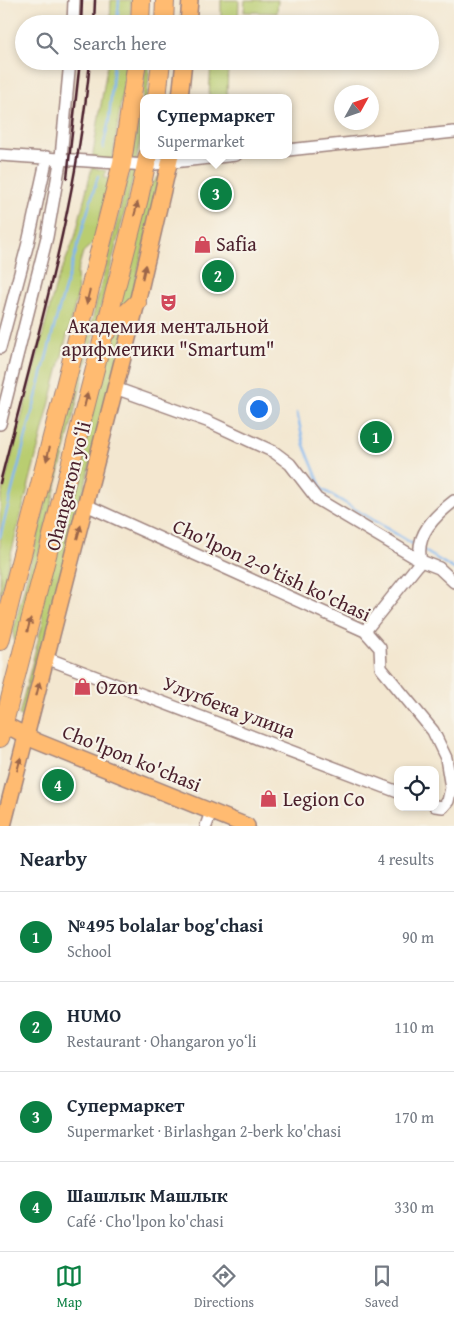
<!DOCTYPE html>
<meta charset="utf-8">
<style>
body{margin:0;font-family:"Gentium Book Plus",serif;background:#f6f6f7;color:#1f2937}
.controls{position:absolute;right:15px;bottom:15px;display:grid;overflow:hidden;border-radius:10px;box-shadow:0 2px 8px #0003}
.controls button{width:45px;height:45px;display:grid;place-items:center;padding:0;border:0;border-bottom:1px solid #e0e1e3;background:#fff;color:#1f2937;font:25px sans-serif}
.compass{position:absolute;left:334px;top:85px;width:45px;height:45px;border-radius:50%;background:#fff;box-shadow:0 2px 8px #0003;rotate:50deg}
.you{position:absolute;left:258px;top:408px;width:18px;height:18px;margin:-12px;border:4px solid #fff;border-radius:50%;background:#1a73e8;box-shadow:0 0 0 8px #1a73e833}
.badge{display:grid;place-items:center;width:32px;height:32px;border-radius:50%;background:#0b8043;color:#fff;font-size:16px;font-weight:700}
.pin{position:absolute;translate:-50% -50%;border:2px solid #fff;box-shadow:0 1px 5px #0006}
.popup{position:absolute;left:140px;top:94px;width:152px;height:65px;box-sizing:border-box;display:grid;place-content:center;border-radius:10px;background:#fff;filter:drop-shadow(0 1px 4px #0005);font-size:16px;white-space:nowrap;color:#747a83}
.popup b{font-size:19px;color:#1f2937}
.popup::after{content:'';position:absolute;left:50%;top:100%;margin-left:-10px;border:10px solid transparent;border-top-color:#fff}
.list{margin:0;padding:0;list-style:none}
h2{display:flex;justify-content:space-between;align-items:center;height:65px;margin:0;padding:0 20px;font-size:21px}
h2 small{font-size:16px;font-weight:400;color:#747a83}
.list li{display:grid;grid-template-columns:32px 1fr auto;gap:15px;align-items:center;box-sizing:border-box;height:90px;padding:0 20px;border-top:1px solid #e0e1e3}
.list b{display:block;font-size:19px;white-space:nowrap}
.list p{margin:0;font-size:16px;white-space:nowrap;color:#747a83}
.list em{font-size:16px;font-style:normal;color:#747a83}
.icon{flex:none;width:28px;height:28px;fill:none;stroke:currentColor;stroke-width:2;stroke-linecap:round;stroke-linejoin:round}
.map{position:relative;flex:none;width:454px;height:826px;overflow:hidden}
.search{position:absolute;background:#fff;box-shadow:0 2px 8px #0003;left:15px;right:15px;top:15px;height:55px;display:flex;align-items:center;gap:12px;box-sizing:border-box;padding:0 18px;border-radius:28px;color:#747a83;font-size:19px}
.sheet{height:425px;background:#fff}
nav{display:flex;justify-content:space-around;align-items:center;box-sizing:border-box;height:70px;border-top:1px solid #e0e1e3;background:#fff;font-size:14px;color:#747a83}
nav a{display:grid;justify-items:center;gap:2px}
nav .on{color:#0b8043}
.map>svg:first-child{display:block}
</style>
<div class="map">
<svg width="454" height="826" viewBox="0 0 454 826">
<rect width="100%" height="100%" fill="#f7f3e8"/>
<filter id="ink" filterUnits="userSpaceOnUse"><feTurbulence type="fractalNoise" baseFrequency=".02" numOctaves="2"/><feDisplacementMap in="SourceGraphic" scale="10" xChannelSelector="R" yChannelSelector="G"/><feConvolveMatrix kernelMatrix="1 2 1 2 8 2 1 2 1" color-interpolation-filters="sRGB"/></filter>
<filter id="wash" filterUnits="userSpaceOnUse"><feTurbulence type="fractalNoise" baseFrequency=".0096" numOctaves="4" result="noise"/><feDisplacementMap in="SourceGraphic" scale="20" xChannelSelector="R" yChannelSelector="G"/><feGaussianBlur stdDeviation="1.12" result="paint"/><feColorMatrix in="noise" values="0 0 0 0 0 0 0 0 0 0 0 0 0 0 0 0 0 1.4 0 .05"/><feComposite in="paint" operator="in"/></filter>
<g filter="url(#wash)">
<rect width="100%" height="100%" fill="#f3e7d0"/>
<!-- green -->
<path fill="#b9cd71" stroke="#82764e" d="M111,0H131L130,24H110Z
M221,0H239L238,24H221Z
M245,0H278L277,13L244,12Z
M108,61H127L112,164L92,160Z
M146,61H150L147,98H144L143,124L133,178L5,689L3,688L15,645L13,632L128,178L142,105Z
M211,61H228L227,98H209Z
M92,167L106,171L104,178H110L94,242L83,252L77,273L78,293L0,597V501L55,287L75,237Z
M162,173L130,303L115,315L150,186Z
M127,322L25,719L19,715L43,621L40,606L111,333Z"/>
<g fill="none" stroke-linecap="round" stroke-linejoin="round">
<!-- stream -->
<path stroke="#81b7f0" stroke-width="2.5" d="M117,24L119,0
M103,148L109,120L114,61
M297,413L304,445L322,489L416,546
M0,537L57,316L98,176
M423,550L454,569"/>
</g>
</g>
<g filter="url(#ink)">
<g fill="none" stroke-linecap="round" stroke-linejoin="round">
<defs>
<path id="minor" d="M73,24L74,0
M288,150L454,132
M0,155L146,165L236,155
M0,348L28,243L47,157
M115,388L207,421L274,452L290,464L317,499L421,561L439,568L454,582
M0,424L47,237L61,157L70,61
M86,505L365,631L380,648L381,668L433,731L446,758L451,788L448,801L443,807L435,806
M365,631L421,561C414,535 436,515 454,501
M46,658L398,792
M206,826L211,812"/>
<path id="major" d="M188,24L190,0
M180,98L184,61
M0,722L36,741L247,826
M3,826L137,303L171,155"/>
<path id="highway" d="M140,24L141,0
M164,24L165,0
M157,98L161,61
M103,335L137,303
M0,641L122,163L137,61
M0,738L139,198L148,155"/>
</defs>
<!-- minor casing -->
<use href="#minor" stroke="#9e837e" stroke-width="14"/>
<!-- major casing -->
<use href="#major" stroke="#9e837e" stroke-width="18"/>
<!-- highway casing -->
<use href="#highway" stroke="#9e837e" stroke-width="20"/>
<!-- minor -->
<use href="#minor" stroke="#fff" stroke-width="11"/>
<!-- major -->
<use href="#major" stroke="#ffbb71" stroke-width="15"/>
<!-- highway -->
<use href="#highway" stroke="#ffbb71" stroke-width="18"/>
<!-- rail -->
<path stroke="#4a1f2b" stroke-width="2.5" d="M81,24L82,0
M94,24L95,0
M67,178L80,61
M0,483C35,344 77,205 90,61"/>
</g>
<!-- one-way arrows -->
<defs><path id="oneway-solid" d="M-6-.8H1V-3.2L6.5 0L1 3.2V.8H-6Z" transform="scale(1.25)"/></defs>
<g fill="#9b654a">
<use href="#oneway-solid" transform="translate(136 209) rotate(-75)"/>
<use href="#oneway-solid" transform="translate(144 272) rotate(-77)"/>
<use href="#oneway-solid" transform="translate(88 297) rotate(104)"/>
<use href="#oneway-solid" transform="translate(86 400) rotate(-76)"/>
<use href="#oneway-solid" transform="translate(48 454) rotate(104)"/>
<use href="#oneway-solid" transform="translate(79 532) rotate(-75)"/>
<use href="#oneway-solid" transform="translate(29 625) rotate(-76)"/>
<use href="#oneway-solid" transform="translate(38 689) rotate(-76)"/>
<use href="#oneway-solid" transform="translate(19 764) rotate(-75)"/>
</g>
</g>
<!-- icons -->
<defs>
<symbol id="shop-bare" viewBox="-9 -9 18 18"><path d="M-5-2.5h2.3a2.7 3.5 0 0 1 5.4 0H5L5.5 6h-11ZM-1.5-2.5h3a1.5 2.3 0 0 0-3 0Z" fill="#d1495b" stroke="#f7f3e8" stroke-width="2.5" paint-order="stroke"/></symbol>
<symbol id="theatre-bare" viewBox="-9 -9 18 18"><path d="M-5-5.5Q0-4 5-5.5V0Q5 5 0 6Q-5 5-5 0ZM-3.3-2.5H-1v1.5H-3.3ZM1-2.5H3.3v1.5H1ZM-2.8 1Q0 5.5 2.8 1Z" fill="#d1495b" stroke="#f7f3e8" stroke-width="2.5" paint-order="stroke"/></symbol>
</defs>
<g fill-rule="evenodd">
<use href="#shop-bare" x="190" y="232" width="25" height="25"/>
<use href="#theatre-bare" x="156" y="290" width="25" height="25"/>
<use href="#shop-bare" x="70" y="674" width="25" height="25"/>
<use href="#shop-bare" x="256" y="786" width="25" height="25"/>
</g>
<g text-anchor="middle" stroke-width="4.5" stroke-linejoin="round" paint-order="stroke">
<!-- poi labels -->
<g font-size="20" fill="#4a1f2b" stroke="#f7f3e8" text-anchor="start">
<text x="216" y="251">Safia</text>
<text x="168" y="333" text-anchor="middle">Академия ментальной<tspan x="168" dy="23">арифметики "Smartum"</tspan></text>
<text x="96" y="694">Ozon</text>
<text x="283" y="806">Legion Co</text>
</g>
<!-- street labels -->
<g font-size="20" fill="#4a1f2b" stroke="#f7f3e8">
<text transform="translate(68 486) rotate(-76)" y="7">Ohangaron yoʻli</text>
<text transform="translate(272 570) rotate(25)" y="7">Cho'lpon 2-o'tish ko'chasi</text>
<text transform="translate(229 707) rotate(21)" y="7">Улугбека улица</text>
<text transform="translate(132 758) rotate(22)" y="7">Cho'lpon ko'chasi</text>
</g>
</g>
</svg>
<div class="controls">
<button><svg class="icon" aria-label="locate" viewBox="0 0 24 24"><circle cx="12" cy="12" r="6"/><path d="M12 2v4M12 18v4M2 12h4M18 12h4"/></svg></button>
</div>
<svg class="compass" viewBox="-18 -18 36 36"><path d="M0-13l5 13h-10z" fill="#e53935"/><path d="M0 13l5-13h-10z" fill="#747a83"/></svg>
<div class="you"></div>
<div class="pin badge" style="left:376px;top:437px">1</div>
<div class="pin badge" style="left:218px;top:276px">2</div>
<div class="pin badge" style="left:216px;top:194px">3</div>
<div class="popup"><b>Супермаркет</b>Supermarket</div>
<div class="pin badge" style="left:58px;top:785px">4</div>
<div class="search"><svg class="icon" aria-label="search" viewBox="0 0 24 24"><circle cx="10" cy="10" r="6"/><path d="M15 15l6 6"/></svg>Search here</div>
</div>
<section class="sheet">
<h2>Nearby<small>4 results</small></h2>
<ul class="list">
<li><span class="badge">1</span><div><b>№495 bolalar bog'chasi</b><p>School</p></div><em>90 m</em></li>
<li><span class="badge">2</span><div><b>HUMO</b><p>Restaurant · Ohangaron yoʻli</p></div><em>110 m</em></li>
<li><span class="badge">3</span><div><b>Супермаркет</b><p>Supermarket · Birlashgan 2-berk ko'chasi</p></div><em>170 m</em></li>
<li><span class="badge">4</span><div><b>Шашлык Машлык</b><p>Café · Cho'lpon ko'chasi</p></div><em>330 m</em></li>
</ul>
</section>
<nav>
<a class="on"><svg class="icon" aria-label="map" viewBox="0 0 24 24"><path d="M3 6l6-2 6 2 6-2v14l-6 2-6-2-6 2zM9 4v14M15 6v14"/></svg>Map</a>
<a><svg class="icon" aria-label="directions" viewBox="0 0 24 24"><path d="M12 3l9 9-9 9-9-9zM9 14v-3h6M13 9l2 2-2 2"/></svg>Directions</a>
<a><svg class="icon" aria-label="saved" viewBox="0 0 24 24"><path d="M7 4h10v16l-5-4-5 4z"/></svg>Saved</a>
</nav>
